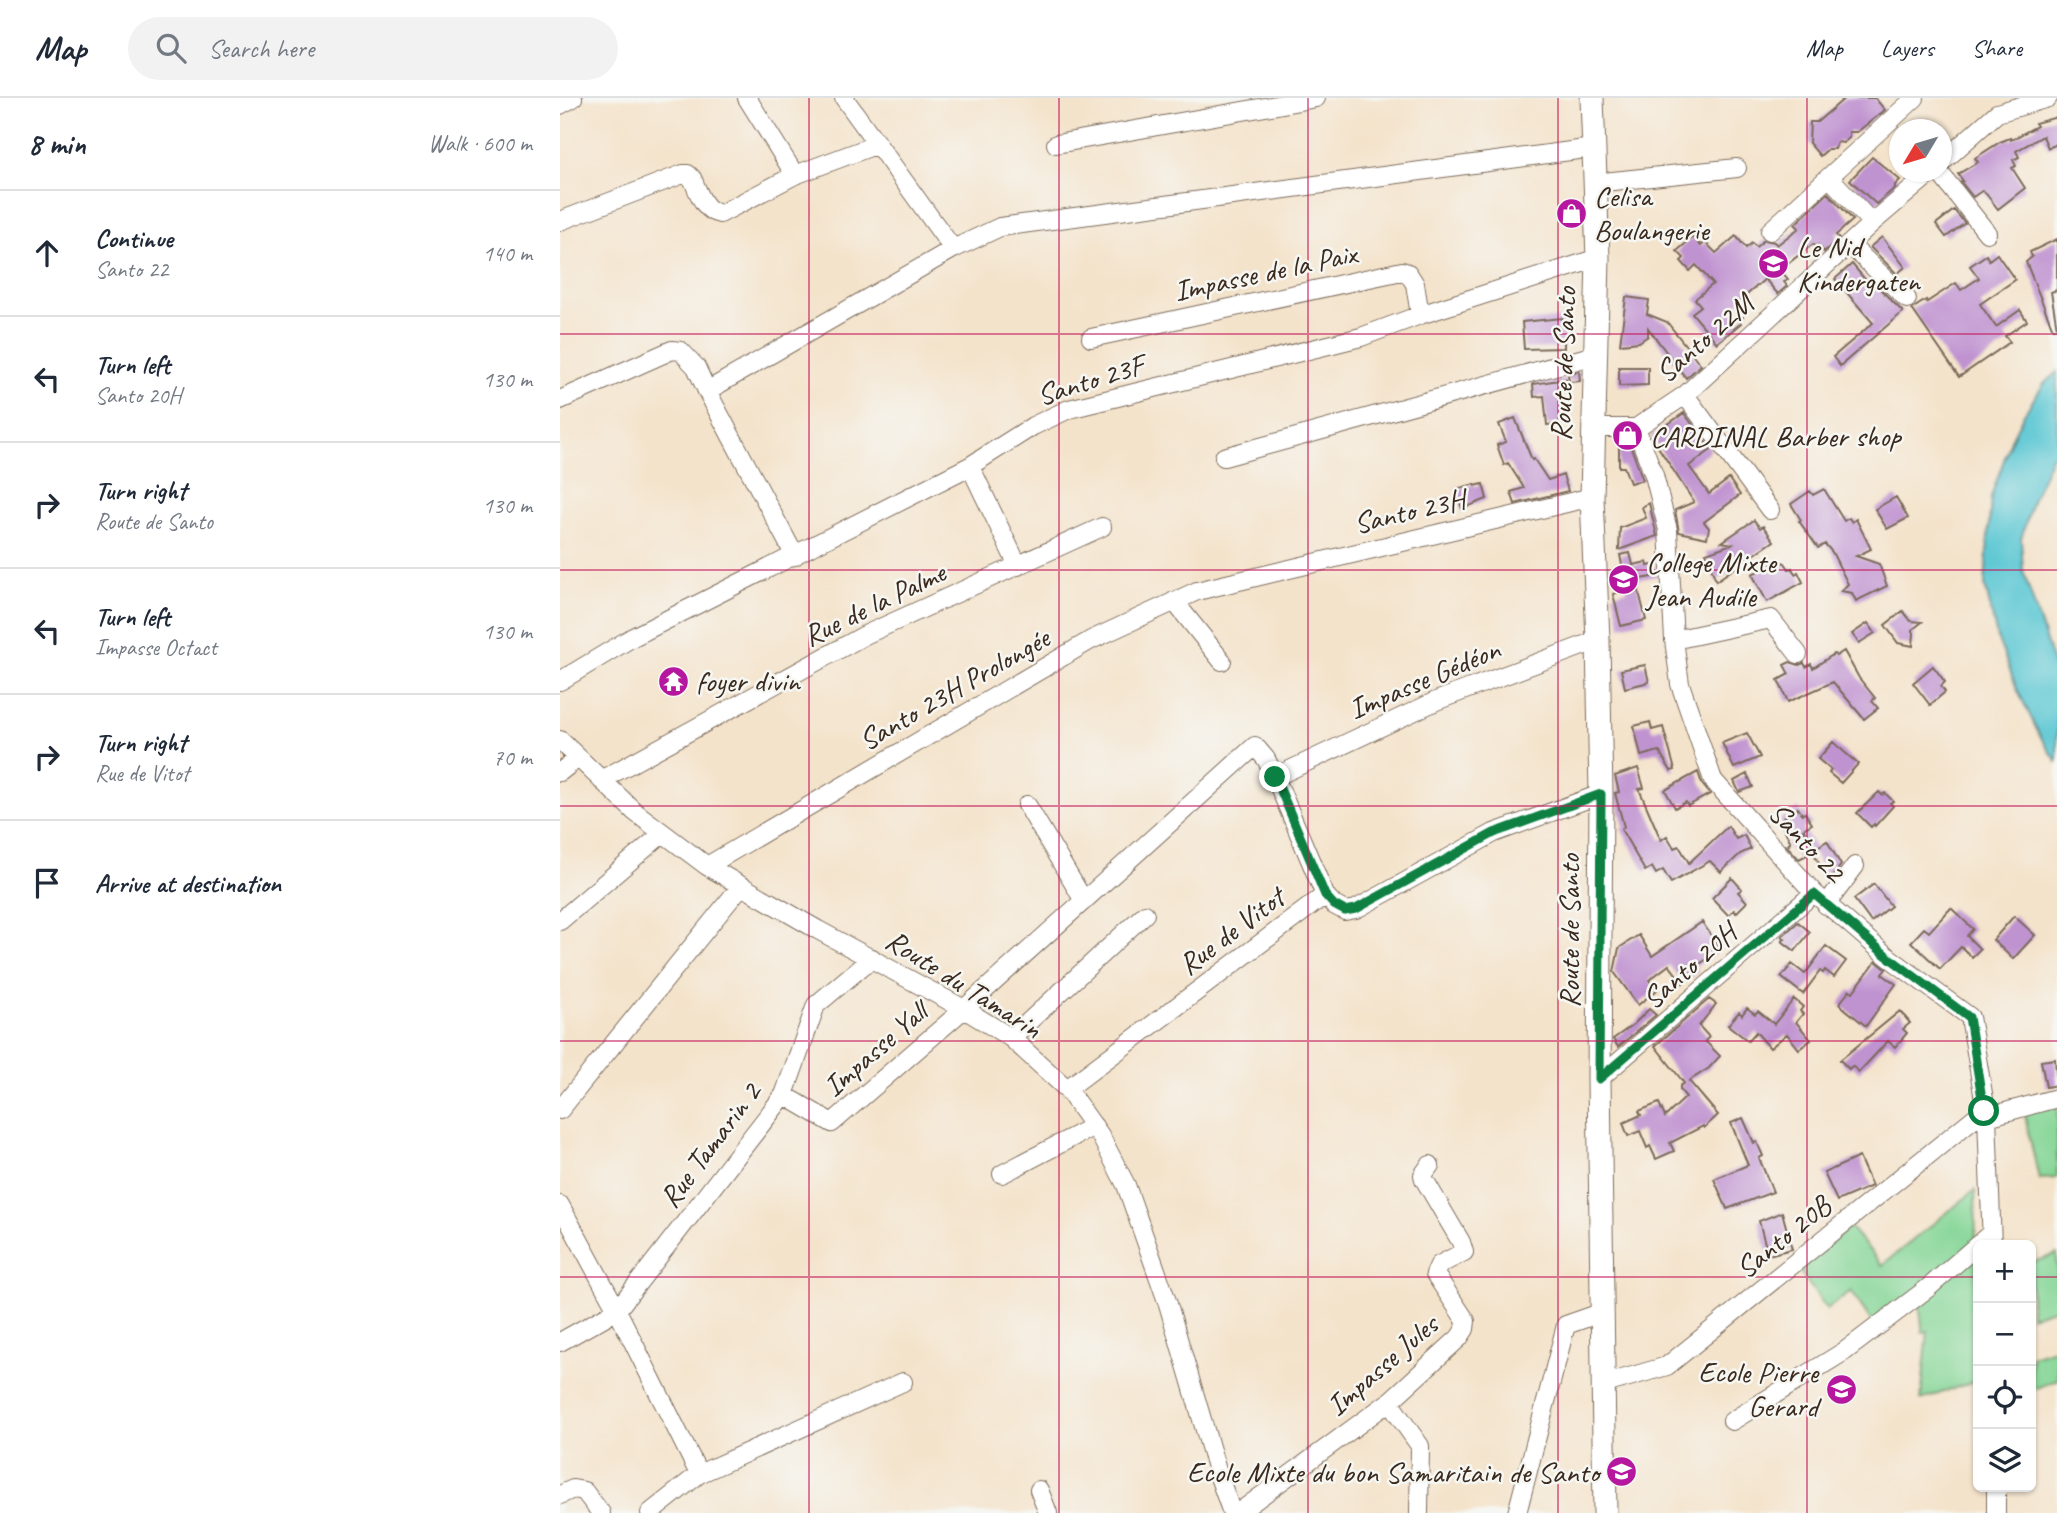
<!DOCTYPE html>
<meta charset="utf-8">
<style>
body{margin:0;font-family:Caveat,sans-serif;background:#f2f2f3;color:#1f2937}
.controls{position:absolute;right:21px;bottom:21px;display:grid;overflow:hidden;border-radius:10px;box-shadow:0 2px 5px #0004}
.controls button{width:63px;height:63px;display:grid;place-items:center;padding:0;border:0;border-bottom:2px solid #e0e1e3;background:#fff;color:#1f2937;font:35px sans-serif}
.compass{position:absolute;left:1329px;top:21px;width:63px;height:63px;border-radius:50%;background:#fff;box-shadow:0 2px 5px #0004;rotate:232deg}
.stop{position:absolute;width:21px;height:21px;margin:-16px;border:5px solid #0b8043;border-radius:50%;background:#fff}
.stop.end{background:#0b8043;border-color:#fff;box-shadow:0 2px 7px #0008}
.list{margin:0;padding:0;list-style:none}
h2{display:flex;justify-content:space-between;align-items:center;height:91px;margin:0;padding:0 28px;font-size:30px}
h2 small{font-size:23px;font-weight:400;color:#747a83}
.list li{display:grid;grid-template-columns:46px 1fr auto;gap:21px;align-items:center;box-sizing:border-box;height:126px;padding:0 28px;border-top:2px solid #e0e1e3}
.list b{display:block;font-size:26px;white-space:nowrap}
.list p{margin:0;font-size:23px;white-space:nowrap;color:#747a83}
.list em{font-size:23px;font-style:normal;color:#747a83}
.icon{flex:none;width:38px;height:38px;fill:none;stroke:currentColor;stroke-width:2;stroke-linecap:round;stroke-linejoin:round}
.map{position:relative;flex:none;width:1497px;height:1415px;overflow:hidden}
header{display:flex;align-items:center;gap:42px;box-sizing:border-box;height:98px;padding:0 35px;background:#fff;border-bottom:2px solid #e0e1e3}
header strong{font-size:33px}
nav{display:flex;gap:38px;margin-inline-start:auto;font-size:24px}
.search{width:490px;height:63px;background:#f2f2f3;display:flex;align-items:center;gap:18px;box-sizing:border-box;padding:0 24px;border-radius:38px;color:#747a83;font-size:26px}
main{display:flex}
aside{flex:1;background:#fff}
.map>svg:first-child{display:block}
</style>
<header>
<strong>Map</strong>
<div class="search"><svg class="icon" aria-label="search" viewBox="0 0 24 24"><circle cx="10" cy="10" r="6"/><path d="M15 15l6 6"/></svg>Search here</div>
<nav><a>Map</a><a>Layers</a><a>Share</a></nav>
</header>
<main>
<aside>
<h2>8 min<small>Walk · 600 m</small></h2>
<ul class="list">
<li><svg class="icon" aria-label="ahead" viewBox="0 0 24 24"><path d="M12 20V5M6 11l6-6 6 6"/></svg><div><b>Continue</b><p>Santo 22</p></div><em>140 m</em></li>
<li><svg class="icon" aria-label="left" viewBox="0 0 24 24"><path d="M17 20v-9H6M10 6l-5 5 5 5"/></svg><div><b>Turn left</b><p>Santo 20H</p></div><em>130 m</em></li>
<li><svg class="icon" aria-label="right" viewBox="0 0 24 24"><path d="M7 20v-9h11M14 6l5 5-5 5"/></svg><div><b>Turn right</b><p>Route de Santo</p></div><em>130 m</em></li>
<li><svg class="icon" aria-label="left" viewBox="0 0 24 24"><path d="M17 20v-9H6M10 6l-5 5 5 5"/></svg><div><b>Turn left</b><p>Impasse Octact</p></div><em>130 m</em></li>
<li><svg class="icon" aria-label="right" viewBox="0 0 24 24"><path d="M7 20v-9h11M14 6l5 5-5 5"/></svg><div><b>Turn right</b><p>Rue de Vitot</p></div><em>70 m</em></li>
<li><svg class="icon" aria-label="arrive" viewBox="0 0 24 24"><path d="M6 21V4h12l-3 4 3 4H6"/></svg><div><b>Arrive at destination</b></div></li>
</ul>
</aside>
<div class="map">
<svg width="1497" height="1415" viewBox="0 0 1497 1415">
<rect width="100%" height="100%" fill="#f6f6f2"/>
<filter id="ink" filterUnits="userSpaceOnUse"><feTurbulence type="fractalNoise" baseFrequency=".0143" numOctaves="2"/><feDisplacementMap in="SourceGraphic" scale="14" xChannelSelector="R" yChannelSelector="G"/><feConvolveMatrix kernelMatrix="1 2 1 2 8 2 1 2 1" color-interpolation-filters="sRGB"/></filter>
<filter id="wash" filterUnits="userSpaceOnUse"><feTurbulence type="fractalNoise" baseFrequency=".00686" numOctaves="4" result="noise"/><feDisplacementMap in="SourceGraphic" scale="28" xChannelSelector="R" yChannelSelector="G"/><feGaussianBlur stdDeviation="1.57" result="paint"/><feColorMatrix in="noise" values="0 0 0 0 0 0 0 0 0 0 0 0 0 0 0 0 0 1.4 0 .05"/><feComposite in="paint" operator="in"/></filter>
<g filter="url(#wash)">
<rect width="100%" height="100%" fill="#f4e3cb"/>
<!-- green -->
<path fill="#84d595" stroke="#60805a" stroke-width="2" d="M1497,1005V1080L1479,1081L1464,1014Z
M1415,1092L1418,1282L1361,1302L1368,1233L1363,1235L1359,1204L1312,1224L1291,1193L1267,1211L1238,1171L1290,1129L1322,1167Z
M1497,1156V1210L1471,1218V1165Z
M1497,1250V1282L1471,1292V1258Z"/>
<!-- water -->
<path fill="#5bc7d3" stroke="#4b7878" stroke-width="2" d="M1497,274V352L1491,359L1472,403L1461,441L1463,472L1494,568L1497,585V664L1480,638L1458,593L1437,539L1425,487L1431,399L1451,342L1464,316L1484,286Z"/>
<g id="blocks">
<!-- building -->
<path fill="#bf92d0" d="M1285,0H1315L1325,12L1297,34H1289V40L1283,45L1277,44L1275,51H1268L1260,58L1249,45L1250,24H1257Z
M1497,19V46L1488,50L1483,38L1456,53L1459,59L1453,62L1456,68L1452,70L1465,90L1438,111L1423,92L1413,99L1401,84L1403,83L1398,76L1418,64L1415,60L1440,44L1450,40L1451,42L1477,28L1475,25Z
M1312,59L1340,82L1335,87V90L1316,106L1290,82Z
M1268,95L1293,122L1276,137L1279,140L1264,154L1258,147L1256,149L1253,146L1220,172L1228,181L1224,184L1227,188L1218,196L1205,181L1174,208L1183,219L1179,222L1181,225L1157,245L1132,215L1141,208L1135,201L1153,186L1136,167L1130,173L1121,163L1124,160L1117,153L1133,139L1141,148L1145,144L1156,155L1176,138L1186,150L1192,145L1196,149L1204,142L1214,144L1217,147L1239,130L1235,126Z
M1394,112L1405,125L1386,139L1376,126Z
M1322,139L1345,169L1337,176L1310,149Z
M1497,141V192L1491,194L1497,230L1493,231L1466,164L1472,159L1470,154Z
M1437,156L1455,182L1420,206L1436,229L1460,212L1467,223L1445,238L1450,244L1399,279L1352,211L1366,202L1367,204L1396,185L1401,192L1419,180L1410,168L1426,157L1429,162Z
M1292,166L1308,185L1311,182L1343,214L1280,268L1273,259L1313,225L1275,181Z
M1066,199L1089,202L1087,216L1107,224L1141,267L1126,280L1088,230V238L1079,244L1060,246Z
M1002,220L1003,227L1011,226L1012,238H1004V250L964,251L962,224Z
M1059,269H1088V287L1059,288Z
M1019,273L1020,283L1009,284L1008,276Z
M1006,281L1007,293L1000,294L1003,326L987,327L984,298L974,299L973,286Z
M1124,315L1151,352L1129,368L1149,396L1169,381L1180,397L1144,424L1149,430L1147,440L1119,434L1115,412L1134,404L1091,338Z
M955,320L972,362L974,361L988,382L1003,377L1008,393L955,406L951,394L964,390L948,365L944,367L937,347L946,344L939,326Z
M1059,341H1068L1083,382L1070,385L1064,369H1059Z
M915,386V388L923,386L927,401L902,411L896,391Z
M1264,391L1284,423L1289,420L1292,424L1296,421L1311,451L1296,458L1319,466L1327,488L1296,503L1292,495L1281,493L1288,486L1272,454L1265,446L1258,450L1239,423L1241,422L1231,406L1250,393L1253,397Z
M1336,399L1348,420L1327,431L1315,411Z
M1089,405L1097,438L1059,452L1060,430L1086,420L1082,409Z
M1194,422L1200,430L1203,428L1214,443L1156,483L1146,455L1172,446L1162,444Z
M1070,455L1073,467L1087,464L1088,468L1094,467L1097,478L1076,482L1086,522L1061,528L1053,496L1067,492L1060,457Z
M1219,463L1225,465L1229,471L1232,470L1235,476L1238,474L1243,484L1207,504L1192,476Z
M1343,513L1351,523L1362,524L1352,532L1354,535L1353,548L1338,545L1325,527Z
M1308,525L1315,535L1299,545L1292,536Z
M1284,553L1299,580L1315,600L1312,603L1318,610L1304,621L1273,584L1228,604L1218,582L1229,576L1224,567L1230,564L1239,567L1244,565L1246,569L1251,566L1253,570L1274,556L1276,558Z
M1085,567L1089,584L1065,590L1061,572Z
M1373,568L1385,584L1381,588L1385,594L1370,607L1353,585Z
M1090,624L1092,632L1103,629L1115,672L1111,673L1099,653L1081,658L1074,628Z
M1187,635L1200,659L1174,670L1162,645Z
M1273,644L1298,666L1281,685L1269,675L1271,672L1258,661Z
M1078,670L1084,690L1079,691L1101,742L1107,738L1114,750L1119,748L1129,765L1168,728L1176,741L1184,737L1191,751L1180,756L1161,774L1150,763L1111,785L1103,772L1096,776L1092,769L1085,773L1061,731L1064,729L1055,695L1059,694L1055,678Z
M1138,674L1142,686L1150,696L1128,708L1126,704L1115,710L1105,692Z
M1187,676L1193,689L1179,694L1174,683Z
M1319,694L1322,697L1325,695L1333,703L1330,705L1333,708L1315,728L1314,726L1311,729L1297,715Z
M1238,710L1242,716L1245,715L1252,726L1243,731L1256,750L1267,743L1281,767L1269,783L1253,754L1239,761L1226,747L1231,745L1220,722Z
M1172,780L1182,791L1178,794L1187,804L1176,815L1174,812L1168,817L1152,800Z
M1314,786L1331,808L1311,824L1294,801Z
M1391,810L1413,831L1407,838L1420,851L1412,859L1401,849L1380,871L1351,844L1364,830L1369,834Z
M1454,818L1475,837L1453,861L1433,842Z
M1142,824L1161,852L1135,869L1139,873L1123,885L1109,867L1089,882L1097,892L1078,907L1054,874L1059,850L1079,837L1092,858Z
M1238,824L1250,834L1235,853L1222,843L1225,841L1222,838Z
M1266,848L1286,863L1274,879L1265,872L1263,875L1260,873L1243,896L1221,879L1232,866L1245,876Z
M1316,863L1326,871L1322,876L1336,886L1306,928L1279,906L1290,892L1293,894Z
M1149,901L1156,906L1139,928L1149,939L1145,943L1160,958L1149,970L1129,983L1158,1017L1144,1030L1143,1028L1110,1045L1114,1053L1096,1061L1090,1048L1087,1050L1080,1033L1068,1038L1063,1025L1081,1017L1079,1013L1099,1005L1105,1019L1126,999L1120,992V988L1124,985L1095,948Z
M1234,901L1243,909L1240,913L1243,916L1236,924L1251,942L1239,951L1227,936L1210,950L1196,934L1188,943L1168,927L1179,914L1182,917L1187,910L1195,916L1198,913L1214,926Z
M1089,911L1096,917L1058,949L1053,941L1074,926Z
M1340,913L1350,925L1343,931L1347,935L1335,949L1328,943L1299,974L1292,968L1289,971L1280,962Z
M1495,961L1497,987L1486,989L1481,963Z
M1183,1020L1194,1045L1197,1044L1203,1058L1199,1060L1213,1094L1167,1111L1154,1081L1188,1067L1171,1025Z
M1299,1059L1312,1088L1277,1103L1264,1075Z
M1222,1114L1232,1151L1208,1157L1199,1123Z"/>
</g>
</g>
<g filter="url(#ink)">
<use href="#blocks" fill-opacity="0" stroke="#7c6b5b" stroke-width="2"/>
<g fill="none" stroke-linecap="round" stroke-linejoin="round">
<defs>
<path id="minor" d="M187,0L235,77
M284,0L393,151
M0,7L13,0
M496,46L756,0
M1381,65L1437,15L1488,0
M1379,74L1427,135
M1270,80L1312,125
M1034,85L1177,70
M0,123L123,76H128L132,80C138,93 144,114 160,116L235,77L318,46
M1210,133L1355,0
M1289,146L1347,201
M531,240L842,173L848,175L855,186L860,217
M1125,297L1210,412
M0,302L112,252L121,253L136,269L147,293
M1032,330H1076L1125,297L1312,125L1372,74
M1076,330L1094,377L1108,432L1114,542L1120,586L1153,682L1254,795L1327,858L1410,919L1427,1019L1432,1147
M664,359L1035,257
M410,368L458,468
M235,458L147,293L393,151L440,129L1033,50
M614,503L662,563
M1114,542L1211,521L1238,556
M0,583L73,539L410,368L473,328L509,311L801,239L860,217L1038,160
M0,642L75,714L147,768L258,832L404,911L451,940L507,991L540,1037L566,1087L608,1206L658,1376L672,1415
M0,674L18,660
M715,679L876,603L1038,542
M41,682L305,537L542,429
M467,707L524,803
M147,768L531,542L637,493L1032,399
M765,797L774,807L785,813L796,811L934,735L1041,696
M1266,807L1295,768
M0,823L102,736
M451,940L585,816
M1039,981L1254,795
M224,997L272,1025L404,911L695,648L706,661L715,679L765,797L507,991
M0,1012L181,788
M1427,1019L1497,1000
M442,1076L534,1028
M0,1107L57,1212L139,1376L90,1415
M0,1244L57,1212L224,997L256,907L312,860
M1045,1286L1107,1268L1424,1012
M829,1304L860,1348L859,1415
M1172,1323L1285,1253L1368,1190L1431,1135
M139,1376L343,1284
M1436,1389V1415
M479,1392L488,1415
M0,1397L13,1391L24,1393L41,1415
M678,1415L829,1304L899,1240L905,1231L906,1223L875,1176L879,1167L904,1154L901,1144L864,1081L863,1077L870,1067
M957,1415L1006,1227L1043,1214"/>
<path id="major" d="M1032,0L1038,160L1032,399L1038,542L1041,696L1039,981L1045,1415"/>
</defs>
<!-- minor casing -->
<use href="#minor" stroke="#7c6b5b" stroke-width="20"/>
<!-- major casing -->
<use href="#major" stroke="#7c6b5b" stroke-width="25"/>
<!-- minor -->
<use href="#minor" stroke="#fff" stroke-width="18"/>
<!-- major -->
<use href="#major" stroke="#fff" stroke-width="23"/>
</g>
</g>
<g fill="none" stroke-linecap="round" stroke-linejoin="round" filter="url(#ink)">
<!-- route -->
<path stroke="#0b8043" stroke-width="9" d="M715,679L765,797L774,807L785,813L796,811L934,735L1041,696L1039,981L1254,796L1327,858L1409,919L1424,1013"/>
</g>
<!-- grid -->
<path fill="none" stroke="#c2185b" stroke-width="2" stroke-opacity="0.55" d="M249,0V1415M499,0V1415M748,0V1415M998,0V1415M1247,0V1415M0,236H1497M0,472H1497M0,708H1497M0,943H1497M0,1179H1418M1471,1179H1497"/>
<!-- icons -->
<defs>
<symbol id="shop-disc" viewBox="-11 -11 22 22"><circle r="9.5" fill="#b5179e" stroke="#f6f6f2"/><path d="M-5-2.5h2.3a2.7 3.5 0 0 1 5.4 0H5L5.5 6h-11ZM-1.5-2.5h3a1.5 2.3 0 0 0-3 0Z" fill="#fff"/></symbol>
<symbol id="school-disc" viewBox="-11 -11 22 22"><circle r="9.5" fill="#b5179e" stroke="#f6f6f2"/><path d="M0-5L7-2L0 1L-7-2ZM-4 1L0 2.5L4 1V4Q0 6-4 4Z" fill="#fff"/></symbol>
<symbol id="temple-disc" viewBox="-11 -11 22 22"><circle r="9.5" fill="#b5179e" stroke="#f6f6f2"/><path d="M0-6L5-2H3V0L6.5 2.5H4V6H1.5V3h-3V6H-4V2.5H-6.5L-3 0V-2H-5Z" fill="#fff"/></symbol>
</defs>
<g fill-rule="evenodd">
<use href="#shop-disc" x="994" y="98" width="35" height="35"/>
<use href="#school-disc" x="1196" y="148" width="35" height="35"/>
<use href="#shop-disc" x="1050" y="320" width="35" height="35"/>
<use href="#school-disc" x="1046" y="464" width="35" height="35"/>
<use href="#temple-disc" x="96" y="566" width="35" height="35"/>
<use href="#school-disc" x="1264" y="1274" width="35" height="35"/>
<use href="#school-disc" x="1044" y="1356" width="35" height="35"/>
</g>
<g text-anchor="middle" stroke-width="5" stroke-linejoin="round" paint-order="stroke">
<!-- poi labels -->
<g font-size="30" fill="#3b2a1e" stroke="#f6f6f2" text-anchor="start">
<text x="1034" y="108">Celisa<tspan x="1034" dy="34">Boulangerie</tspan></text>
<text x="1237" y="159">Le Nid<tspan x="1237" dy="34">Kindergaten</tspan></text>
<text x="1090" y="348">CARDINAL Barber shop</text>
<text x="1086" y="474">College Mixte<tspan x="1086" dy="34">Jean Audile</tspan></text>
<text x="136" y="593">foyer divin</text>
<text x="1258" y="1284" text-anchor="end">Ecole Pierre<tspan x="1258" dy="34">Gerard</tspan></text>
<text x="1039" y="1384" text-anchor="end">Ecole Mixte du bon Samaritain de Santo</text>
</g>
<!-- street labels -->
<g font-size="30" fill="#3b2a1e" stroke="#f6f6f2">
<text transform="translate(705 174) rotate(-12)" y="10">Impasse de la Paix</text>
<text transform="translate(1144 240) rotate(-41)" y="10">Santo 22M</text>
<text transform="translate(1003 266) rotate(-88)" y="10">Route de Santo</text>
<text transform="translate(530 282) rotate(-17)" y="10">Santo 23F</text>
<text transform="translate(849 413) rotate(-13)" y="10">Santo 23H</text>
<text transform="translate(314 506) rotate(-26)" y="10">Rue de la Palme</text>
<text transform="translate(864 581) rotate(-23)" y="10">Impasse Gédéon</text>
<text transform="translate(394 591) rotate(-30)" y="10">Santo 23H Prolongée</text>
<text transform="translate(1247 744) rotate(47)" y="10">Santo 22</text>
<text transform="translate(671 833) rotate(-37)" y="10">Rue de Vitot</text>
<text transform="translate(1009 833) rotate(-90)" y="10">Route de Santo</text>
<text transform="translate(1129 868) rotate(-41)" y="10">Santo 20H</text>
<text transform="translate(404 886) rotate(32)" y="10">Route du Tamarin</text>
<text transform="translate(315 951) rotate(-41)" y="10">Impasse Yall</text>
<text transform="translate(150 1047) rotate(-53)" y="10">Rue Tamarin 2</text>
<text transform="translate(1223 1139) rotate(-39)" y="10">Santo 20B</text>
<text transform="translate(822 1267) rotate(-41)" y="10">Impasse Jules</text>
</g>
</g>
</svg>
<div class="controls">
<button>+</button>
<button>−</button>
<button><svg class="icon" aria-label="locate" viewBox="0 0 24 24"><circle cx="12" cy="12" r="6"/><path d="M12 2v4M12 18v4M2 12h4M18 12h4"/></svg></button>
<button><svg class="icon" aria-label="layers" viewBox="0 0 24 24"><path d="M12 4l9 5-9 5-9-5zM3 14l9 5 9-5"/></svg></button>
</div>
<svg class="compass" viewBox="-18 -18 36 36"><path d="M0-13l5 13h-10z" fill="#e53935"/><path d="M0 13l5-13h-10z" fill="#747a83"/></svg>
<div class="stop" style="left:1424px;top:1013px"></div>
<div class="stop end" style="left:715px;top:679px"></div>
</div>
</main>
